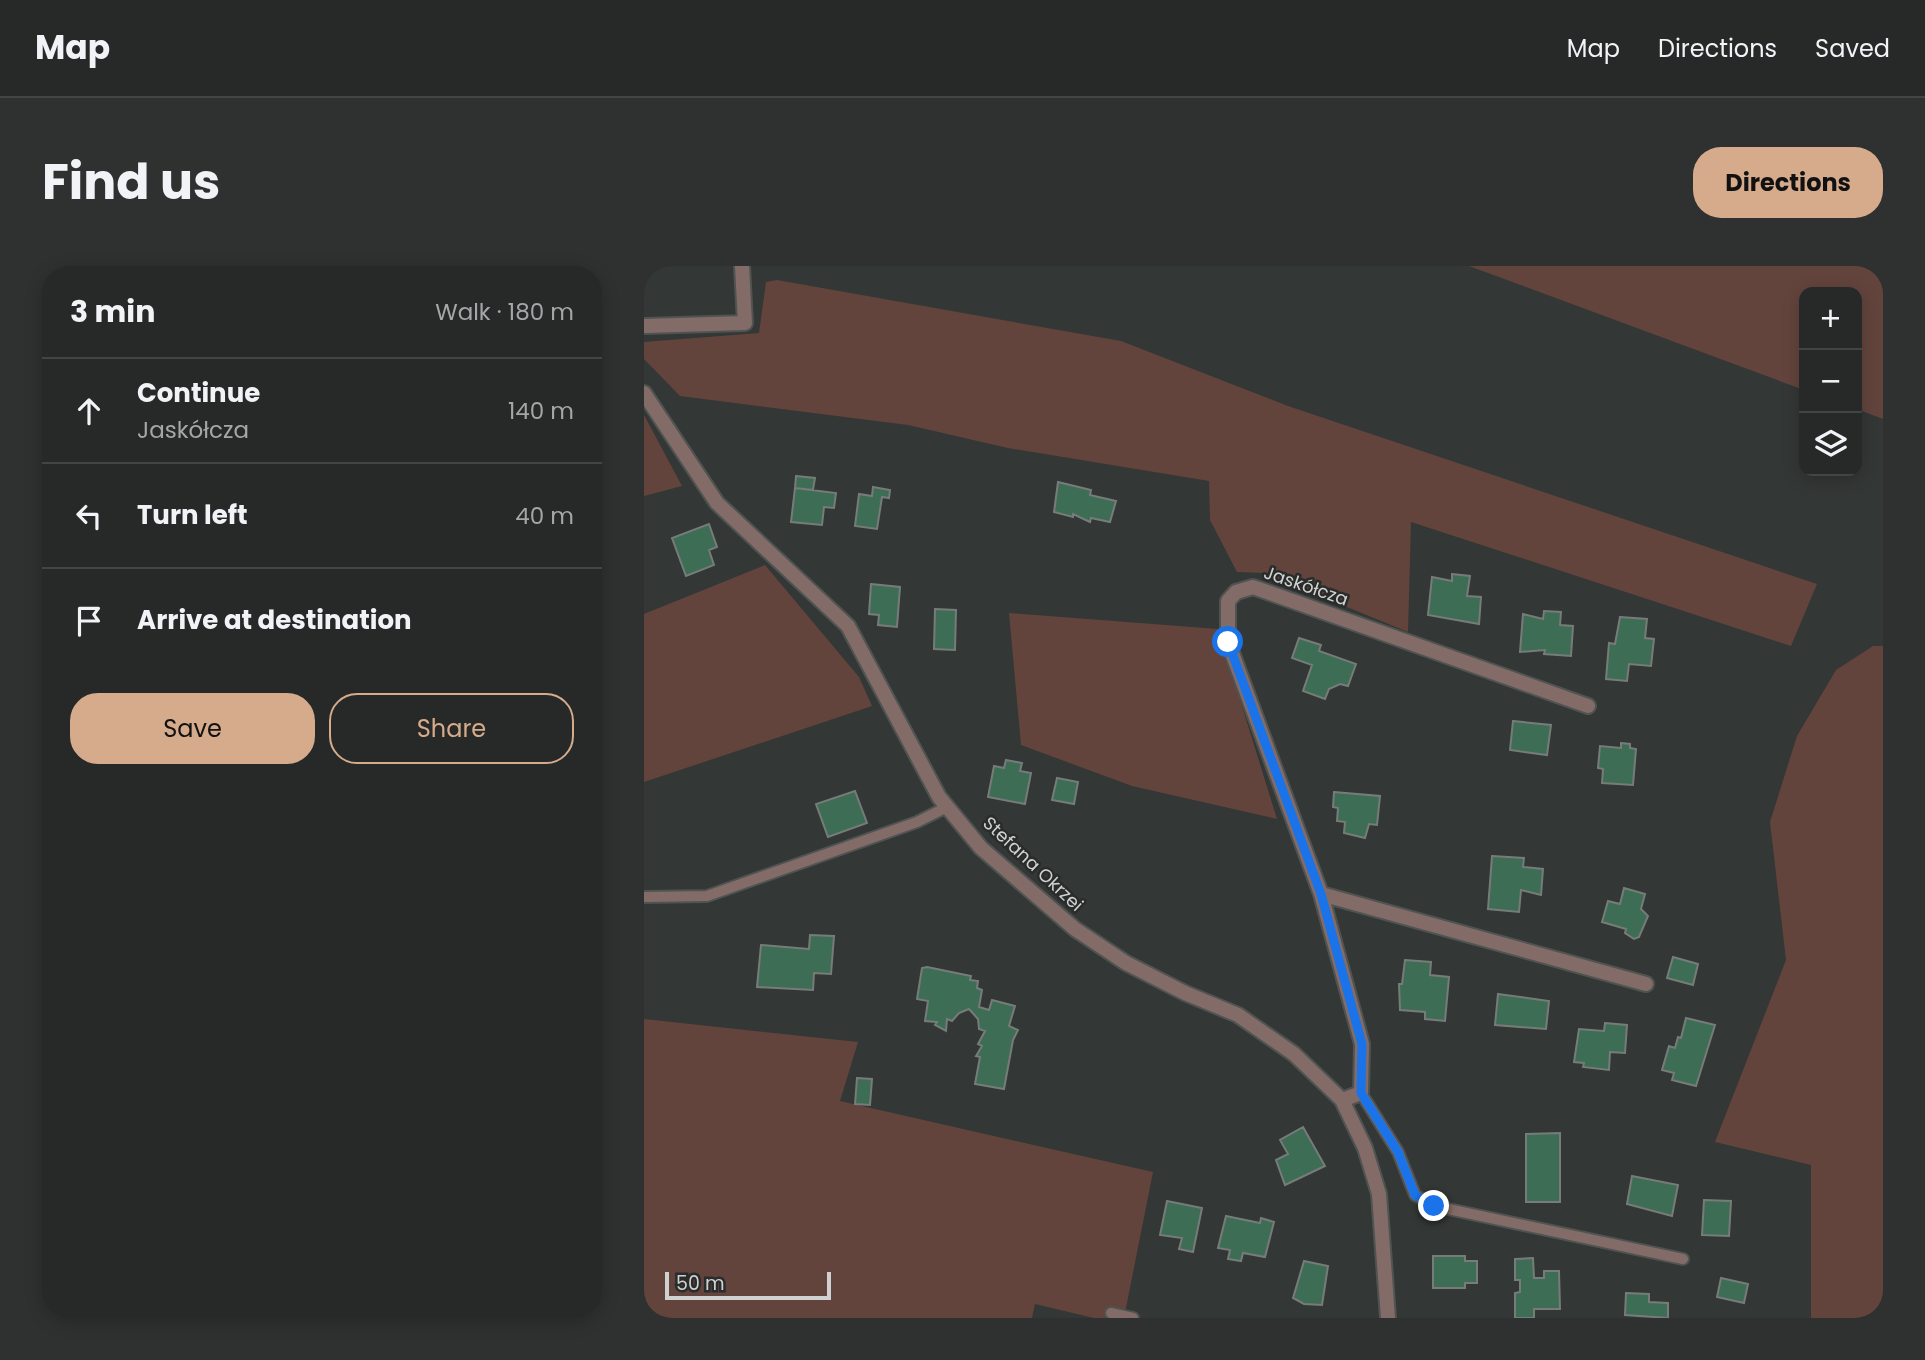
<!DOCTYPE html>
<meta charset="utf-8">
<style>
body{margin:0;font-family:Poppins,sans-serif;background:#2e3130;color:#f1f3f6}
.controls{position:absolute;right:21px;top:21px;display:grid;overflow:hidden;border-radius:14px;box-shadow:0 4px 18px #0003}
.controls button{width:63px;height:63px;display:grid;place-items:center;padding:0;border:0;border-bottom:2px solid #424545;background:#262928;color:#f1f3f6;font:35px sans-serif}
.scale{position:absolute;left:21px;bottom:18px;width:166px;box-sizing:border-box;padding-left:7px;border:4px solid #d0d2d1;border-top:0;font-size:19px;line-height:24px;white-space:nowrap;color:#d0d2d1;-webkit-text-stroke:5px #292c2b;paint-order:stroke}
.stop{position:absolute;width:21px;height:21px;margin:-16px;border:5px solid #1a73e8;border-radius:50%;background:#fff}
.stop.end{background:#1a73e8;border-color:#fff;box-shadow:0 2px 7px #0008}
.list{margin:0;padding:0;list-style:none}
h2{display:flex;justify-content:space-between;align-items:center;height:91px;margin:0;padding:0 28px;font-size:30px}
h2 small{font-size:23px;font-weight:400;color:#a4a6a8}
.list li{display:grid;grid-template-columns:46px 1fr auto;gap:21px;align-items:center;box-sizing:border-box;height:105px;padding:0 28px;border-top:2px solid #424545}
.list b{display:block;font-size:26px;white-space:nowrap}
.list p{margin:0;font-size:23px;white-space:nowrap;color:#a4a6a8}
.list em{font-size:23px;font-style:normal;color:#a4a6a8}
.actions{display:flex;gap:14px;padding:21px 28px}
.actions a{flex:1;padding:16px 0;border:2px solid #d6ab8b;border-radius:28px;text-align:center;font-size:24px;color:#d6ab8b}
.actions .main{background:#d6ab8b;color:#111}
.icon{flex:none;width:38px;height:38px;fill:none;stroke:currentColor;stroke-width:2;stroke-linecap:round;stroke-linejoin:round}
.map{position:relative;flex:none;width:1239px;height:1052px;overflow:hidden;border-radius:28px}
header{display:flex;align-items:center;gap:42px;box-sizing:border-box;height:98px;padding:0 35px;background:#262928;border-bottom:2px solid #424545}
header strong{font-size:33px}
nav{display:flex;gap:38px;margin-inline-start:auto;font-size:24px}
.intro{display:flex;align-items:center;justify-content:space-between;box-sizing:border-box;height:168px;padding:0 42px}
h1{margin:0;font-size:49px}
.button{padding:18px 32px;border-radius:28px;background:#d6ab8b;color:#111;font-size:24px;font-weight:700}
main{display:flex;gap:42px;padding:0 42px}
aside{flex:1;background:#262928;border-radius:28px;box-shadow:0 4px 18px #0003}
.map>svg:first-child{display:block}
</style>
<header>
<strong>Map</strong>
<nav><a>Map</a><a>Directions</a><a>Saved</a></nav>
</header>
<div class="intro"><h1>Find us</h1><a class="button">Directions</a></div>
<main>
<aside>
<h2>3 min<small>Walk · 180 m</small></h2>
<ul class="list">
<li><svg class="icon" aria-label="ahead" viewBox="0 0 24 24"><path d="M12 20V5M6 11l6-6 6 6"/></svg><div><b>Continue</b><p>Jaskółcza</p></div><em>140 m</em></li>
<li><svg class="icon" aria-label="left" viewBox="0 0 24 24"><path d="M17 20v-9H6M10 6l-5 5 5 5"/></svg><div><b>Turn left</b></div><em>40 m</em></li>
<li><svg class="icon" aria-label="arrive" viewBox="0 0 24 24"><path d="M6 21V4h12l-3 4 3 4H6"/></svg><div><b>Arrive at destination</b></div></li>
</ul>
<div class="actions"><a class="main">Save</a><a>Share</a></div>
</aside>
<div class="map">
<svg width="1239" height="1052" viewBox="0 0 1239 1052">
<rect width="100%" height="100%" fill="#333735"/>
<!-- green -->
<path fill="#63443d" d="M825,0H1239V153L1213,143V26H1160V124Z
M133,14L477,75L644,140L1173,318L1147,380L767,256L764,366L620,307L593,306L566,254L565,215L364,182L264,159L36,130L0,93V76L115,67L122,16Z
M0,149L38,220L0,230Z
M121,299L215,411L228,440L0,516V348Z
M365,347L574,363L633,553L488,520L377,479Z
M1229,380H1239V1052H1167V899L1071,876L1142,694L1126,556L1153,470L1192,404Z
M0,753L214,776L196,835L509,906L480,1052H450L391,1038L388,1052H0Z"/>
<!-- building -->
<path fill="#3d6e55" stroke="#777b79" stroke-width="2" d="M152,210L171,212L169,224L151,222Z
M414,216L447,224L446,229L472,235L466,256L447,252L446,256L429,248V251L410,246Z
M229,221L246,224L245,232L238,231L233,263L211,260L215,228L228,230Z
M151,222L192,227L190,242L180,241L178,259L147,256Z
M65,258L73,281L65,284L70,299L42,310L28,272Z
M808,308L826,310L823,330L837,331L835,358L784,349L788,311L808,315Z
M227,318L256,321L253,361L234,359L235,349L225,348Z
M291,343L312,344L311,384L290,383Z
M900,345L917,346L916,359L929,360L927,390L900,388L901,384L876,386L879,348L899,353Z
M976,351L1003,353L1001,372L1010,373L1007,400L985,398L983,415L962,413L965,377L971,378Z
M655,372L677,379L675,385L712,398L704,420L696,418L685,423L681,433L659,425L668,399L648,392Z
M869,455L907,459L903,489L866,484Z
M977,477L986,478V482L992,483L989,519L958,517L959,503L954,502L956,480L977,482Z
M362,494L378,497L376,505L387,507L381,538L344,531L350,500L360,502Z
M413,512L434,516L430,538L408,534Z
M211,525L223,557L184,571L172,538Z
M690,526L736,530L733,559L725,558L721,572L700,567L701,556L693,555L694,542L689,541Z
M848,590L880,592L879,601L899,603L897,629L877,624L875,646L844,643Z
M980,622L1001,628L997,643L1004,650L995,671L990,673L981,667L982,663L958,656L964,635L976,638Z
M166,669L190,670L187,708L170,707L169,724L113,721L117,679L165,683Z
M1029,691L1054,698L1049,719L1023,712Z
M761,694L787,696L786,709L805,711L801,755L781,753V746L756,744L755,718H758Z
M283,701L327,710L326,714L334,715L333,722L338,724L335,741L345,744L348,734L371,740L365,760L374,764L369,774L360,823L331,818L336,791L332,790L338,780L334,778L341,765L335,763L334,753L325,743L315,747L308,755L303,753L302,765L291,759L293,756L281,755L284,735L273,733L278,702Z
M854,728L905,735L902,763L851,759Z
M1042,752L1071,759L1052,820L1028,814L1030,807L1018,804L1025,780L1031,782L1034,771L1037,772Z
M961,757L983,759L981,787L966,786L965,804L939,801L940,797L930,796L935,763L960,765Z
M213,812L228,813L226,839L211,838Z
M659,861L681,900L641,919L632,894L644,888L636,874Z
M916,867V936H882V868Z
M988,910L1034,919L1028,950L983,938Z
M1060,934L1087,935L1085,970L1058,969Z
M523,935L558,942L549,986L535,983L538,972L516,969Z
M582,950L616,957L617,952L630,956L621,991L599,987L597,995L584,993L586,984L574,982Z
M789,990H821V995H833V1017H821V1022H789Z
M889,992L890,1012H900V1005H915L916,1043H890V1052H871V1027L876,1026V1014H871V993Z
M660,995L684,1000L678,1039L660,1038L649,1032Z
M1077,1012L1104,1018L1100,1037L1073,1031Z
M982,1027L1005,1028V1036L1024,1037V1052L981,1049Z"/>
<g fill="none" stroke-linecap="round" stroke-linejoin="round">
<defs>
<path id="lane" d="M0,631L63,630L273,556L303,541
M717,827L754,886L771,929L790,940L1039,993
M467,1047L489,1052"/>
<path id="street" d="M0,60L101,57L98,0
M0,127L73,237L204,360L295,531L337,582L431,663L482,697L541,727L594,749L650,788L698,834L721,882L735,928L744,1052
M677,628L1002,718
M698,834L717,827L718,778L677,628L584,376V335L592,326L609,321L944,440"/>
</defs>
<!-- lane casing -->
<use href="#lane" stroke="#4f5351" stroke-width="14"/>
<!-- street casing -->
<use href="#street" stroke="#4f5351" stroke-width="18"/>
<!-- lane -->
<use href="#lane" stroke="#836c67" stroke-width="10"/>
<!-- street -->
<use href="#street" stroke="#836c67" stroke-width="14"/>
</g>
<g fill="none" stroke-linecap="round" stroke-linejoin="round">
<!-- route -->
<path stroke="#1a73e8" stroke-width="9" d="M584,376L677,628L718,778L717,827L754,886L771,929L790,940"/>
</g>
<g text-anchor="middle" stroke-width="5" stroke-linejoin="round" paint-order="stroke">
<!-- street labels -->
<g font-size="18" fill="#d0d2d1" stroke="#292c2b">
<text transform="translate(662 320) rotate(19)" y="6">Jaskółcza</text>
<text transform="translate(389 598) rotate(43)" y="6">Stefana Okrzei</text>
</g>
</g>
</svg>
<div class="controls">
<button>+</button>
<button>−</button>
<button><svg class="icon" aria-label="layers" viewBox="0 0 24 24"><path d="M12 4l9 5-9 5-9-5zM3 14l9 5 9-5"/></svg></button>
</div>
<div class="scale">50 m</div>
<div class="stop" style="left:584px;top:376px"></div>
<div class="stop end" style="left:790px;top:940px"></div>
</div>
</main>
